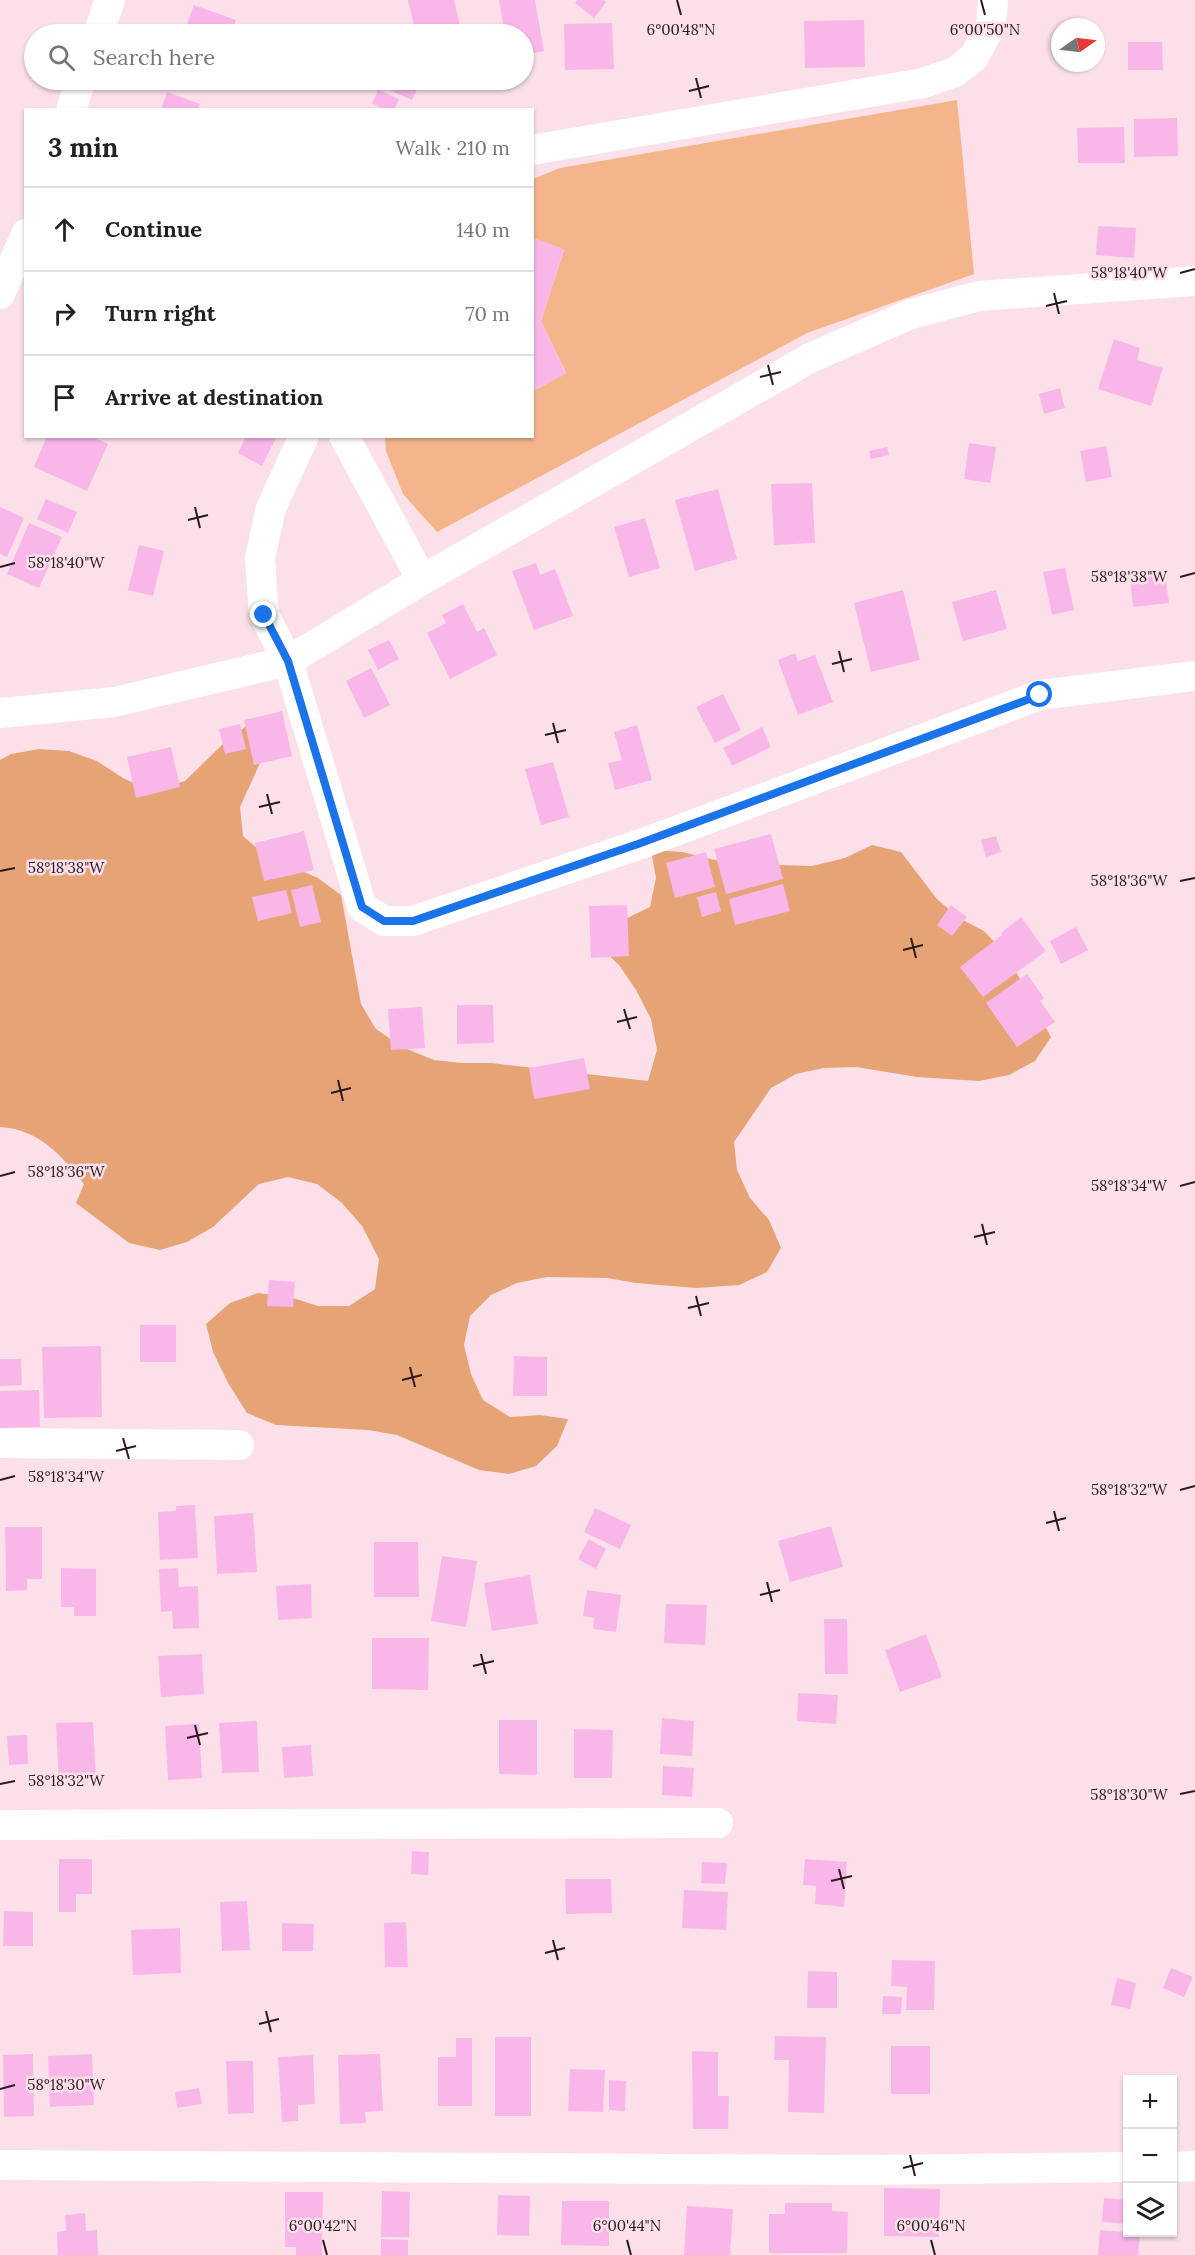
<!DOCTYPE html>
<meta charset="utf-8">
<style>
body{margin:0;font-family:Lora,serif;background:#f2f2f2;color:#222}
.controls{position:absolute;right:18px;bottom:18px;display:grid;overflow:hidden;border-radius:0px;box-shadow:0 2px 4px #0004}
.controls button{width:54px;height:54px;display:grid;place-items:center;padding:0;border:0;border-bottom:2px solid #e0e0e0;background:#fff;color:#222;font:30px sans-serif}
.compass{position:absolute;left:1051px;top:18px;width:54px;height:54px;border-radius:50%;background:#fff;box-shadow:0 2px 4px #0004;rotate:76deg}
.stop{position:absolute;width:18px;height:18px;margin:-14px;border:4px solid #1a73e8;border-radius:50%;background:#fff}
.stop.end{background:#1a73e8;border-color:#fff;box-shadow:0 2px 6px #0008}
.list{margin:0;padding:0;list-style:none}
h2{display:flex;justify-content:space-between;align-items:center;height:78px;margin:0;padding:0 24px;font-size:26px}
h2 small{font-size:20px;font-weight:400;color:#767676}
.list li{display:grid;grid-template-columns:39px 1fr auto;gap:18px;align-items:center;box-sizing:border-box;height:84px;padding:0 24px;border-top:2px solid #e0e0e0}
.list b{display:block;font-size:22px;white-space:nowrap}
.list em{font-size:20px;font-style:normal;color:#767676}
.icon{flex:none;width:33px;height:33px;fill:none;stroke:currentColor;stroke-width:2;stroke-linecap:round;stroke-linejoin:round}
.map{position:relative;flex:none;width:1195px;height:2255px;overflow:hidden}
.search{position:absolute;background:#fff;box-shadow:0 2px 4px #0004;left:24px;top:24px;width:510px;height:66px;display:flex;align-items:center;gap:15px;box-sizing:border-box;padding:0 21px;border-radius:33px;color:#767676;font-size:22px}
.panel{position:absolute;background:#fff;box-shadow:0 2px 4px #0004;left:24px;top:108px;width:510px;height:330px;border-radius:0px}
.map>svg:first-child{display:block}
</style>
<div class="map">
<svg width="1195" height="2255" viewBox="0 0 1195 2255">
<rect width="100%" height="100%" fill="#fce0e9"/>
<!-- green -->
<path fill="#f4b58b" d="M957,100L974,274L807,333L437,532L403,494L386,451L385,437L532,436L533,391L566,373L541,321L564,250L533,238V179L560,168Z"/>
<!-- forest -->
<path fill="#e6a476" d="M254,721L265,752L240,807L243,836L265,855L318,878L341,895L361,1004L376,1029L402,1047L434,1060L462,1063H491L648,1081L657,1050L651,1019L636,990L619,965L598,945L621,921L650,907L656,878L651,850L682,852L715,860L747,864L812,866L845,858L872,845L901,852L937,899L959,918L984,931L1007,955L1051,1037L1035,1061L1009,1075L979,1081L917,1077L856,1067L824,1068L796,1074L771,1088L734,1142L737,1170L750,1198L769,1220L781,1248L767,1272L739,1285L697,1288L636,1283L607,1278L547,1277L517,1283L491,1295L470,1316L464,1345L471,1374L483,1400L510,1417L540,1415L568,1419L557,1446L536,1466L509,1474L479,1470L397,1435L368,1430L276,1425L247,1413L228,1383L213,1352L206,1324L230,1303L258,1293L290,1297L318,1306H349L375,1289L379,1259L362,1226L342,1203L317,1184L288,1177L259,1184L213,1227L187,1242L160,1250L129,1243L76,1203L84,1184C60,1154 40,1130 0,1127V760L11,754L39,749L69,751L97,761L123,778L151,791L185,781L229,738Z"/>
<!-- building -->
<path fill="#f9b7e9" d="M408,0H454L462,34H416Z
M499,0H535L544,51L524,55V34H505Z
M577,0H604L606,2L594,18L575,3Z
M194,5L236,20L231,34H183Z
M864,20L865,67L805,68L804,21Z
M612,23L614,69L565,70L564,24Z
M1128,42H1162L1163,70H1128Z
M383,80H421L412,100L380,86Z
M378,90L399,99L394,110H386L372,103Z
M167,92L200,104L198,110H161Z
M1177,118L1178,156L1134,157V119Z
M1124,127L1125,163H1078L1077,128Z
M1098,226L1136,228L1134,258L1096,255Z
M532,238L564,249L541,321L566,374L532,391Z
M1114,339L1140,348L1137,360L1163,368L1151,406L1098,389Z
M1060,388L1065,408L1044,414L1039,394Z
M47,436H91L108,444L87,491L34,467Z
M246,436H277L262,466L238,453Z
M969,443L996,447L990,483L964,479Z
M1106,446L1112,477L1086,482L1080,451Z
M887,447L889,455L871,459L869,451Z
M812,483L815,543L774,545L771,484Z
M718,489L737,559L695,571L675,500Z
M46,499L77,512L68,533L37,519Z
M0,507L24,518L7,557L0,554Z
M645,518L660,568L629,577L614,527Z
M29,523L62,537L39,588L7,574Z
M139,545L164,551L153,596L128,590Z
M536,563L540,575L555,569L573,616L534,630L512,571Z
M1065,568L1074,610L1052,615L1043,572Z
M1165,575L1169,603L1133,607L1130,579Z
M903,590L920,660L871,672L854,603Z
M996,590L1007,629L963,641L952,602Z
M463,604L477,632L484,628L497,655L450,679L427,633L446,623L442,615Z
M389,640L399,659L378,670L368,650Z
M795,653L798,661L815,655L833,702L798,715L778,660Z
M371,668L390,705L364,718L346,681Z
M723,694L741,730L715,743L696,707Z
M282,711L292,756L254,765L244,720Z
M240,724L246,749L225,754L219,729Z
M637,725L652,780L615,790L608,763L622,760L614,732Z
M762,727L771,747L732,766L723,748Z
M171,747L180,787L136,798L127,757Z
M553,762L569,817L541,825L525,769Z
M304,831L314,870L264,881L255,843Z
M771,834L783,879L726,894L714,849Z
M996,836L1001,852L986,857L981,840Z
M706,852L715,887L675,898L666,863Z
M783,884L790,911L735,925L729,899Z
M312,885L321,922L300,927L291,890Z
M286,890L292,913L258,921L252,897Z
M716,892L721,911L702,917L697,897Z
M627,905L629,956L591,958L589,906Z
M951,905L967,917L952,936L937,925Z
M1021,917L1046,951L983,997L960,967L1002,935L1001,933Z
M1076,927L1088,950L1061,964L1050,941Z
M1027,974L1044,998L1040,1001L1055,1022L1017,1047L986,1003Z
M457,1005H493L494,1043L457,1044Z
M422,1007L425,1048L391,1050L388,1009Z
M584,1058L590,1089L534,1099L529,1068Z
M269,1280L295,1282L293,1307L267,1306Z
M140,1325H176V1362H140Z
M101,1346L102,1417L44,1418L42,1347Z
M514,1356L547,1357V1396H513Z
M0,1359H21L22,1385L0,1386Z
M39,1390L40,1427L0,1428V1391Z
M195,1505L198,1558L160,1560L158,1512L176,1511V1506Z
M595,1508L631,1525L620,1549L584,1532Z
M253,1513L257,1572L217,1574L214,1516Z
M831,1526L843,1567L790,1582L778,1541Z
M5,1527H42V1579H27V1590L6,1591Z
M589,1539L606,1549L596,1569L578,1559Z
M374,1542H418L419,1597H374Z
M442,1556L477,1561L466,1627L431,1621Z
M61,1568L96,1569V1616H74V1607H61Z
M178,1568L179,1587L198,1586L199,1628L173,1629L172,1611L161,1612L159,1569Z
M530,1575L538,1624L492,1631L484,1583Z
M311,1584L312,1618L278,1620L276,1586Z
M587,1590L621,1595L616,1632L593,1629L594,1618L583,1616Z
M666,1604L707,1605L705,1645L664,1643Z
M824,1619H847L848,1674H825Z
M926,1634L942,1677L900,1692L885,1650Z
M372,1638H429L428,1690L372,1689Z
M202,1654L204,1694L161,1697L158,1656Z
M798,1693L838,1695L836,1724L797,1721Z
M662,1718L694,1721L692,1756L660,1754Z
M499,1720H537V1775L499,1774Z
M257,1721L259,1772L222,1773L219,1723Z
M93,1722L96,1781L59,1783L56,1723Z
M199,1724L202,1778L168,1780L165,1726Z
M574,1729L613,1730L612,1778H574Z
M27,1735L28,1764L9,1765L7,1736Z
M311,1745L313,1776L284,1778L282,1747Z
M663,1766L694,1768L692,1797L662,1795Z
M412,1851L429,1852L428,1875L411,1874Z
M59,1859H92V1894H76V1912H59Z
M805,1859L847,1862L844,1907L815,1904L816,1886L803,1885Z
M702,1862L727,1863L725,1884L701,1883Z
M565,1879H611L612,1913L566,1914Z
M684,1890L728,1892L726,1930L682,1928Z
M247,1901L250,1950L222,1951L220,1902Z
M4,1911L33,1912V1946H3Z
M406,1922L408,1967H385L384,1923Z
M282,1923L314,1924L313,1951H282Z
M180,1928L181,1973L133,1975L131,1930Z
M892,1960L935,1961L934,2010H906L907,1987L891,1986Z
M1171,1968L1193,1977L1184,1997L1163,1988Z
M808,1971L837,1972V2008H807Z
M1117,1978L1136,1983L1130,2009L1111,2005Z
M883,1996L902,1997L901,2014H882Z
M775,2036L826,2037L824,2113L788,2112L789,2060H774Z
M495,2037H531V2116H495Z
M456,2038H472V2106H438V2057H456Z
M891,2046H930V2094H891Z
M692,2051L718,2052V2096H729L728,2129H693Z
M33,2054L34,2116L4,2117L3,2055Z
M92,2054L94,2105L50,2107L48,2056Z
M380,2054L383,2111L365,2112L366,2123L340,2124L338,2055Z
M313,2055L315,2104L298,2105V2121L282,2122L278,2057Z
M226,2061H253L254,2113L228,2114Z
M570,2069L605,2070L603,2112L568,2111Z
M609,2080L626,2081L625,2111L609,2110Z
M199,2088L202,2104L177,2108L175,2092Z
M884,2188L940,2189L939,2237L884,2236Z
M382,2191L410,2192L409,2237H381Z
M285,2192H323L322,2255H296V2247H285Z
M498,2195L530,2196L529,2236L497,2235Z
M1104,2198L1128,2200V2224L1102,2222Z
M562,2201H609V2246L561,2245Z
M785,2203H832V2211L848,2212L847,2253H769V2214H785Z
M687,2206L733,2209L730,2255H684Z
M85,2213L86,2231L97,2230L98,2255H58L57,2232L66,2231L65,2215Z
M1100,2230L1140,2233L1138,2255H1098Z
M381,2239L408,2240V2255H381Z"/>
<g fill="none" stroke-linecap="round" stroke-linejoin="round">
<!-- street -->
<path stroke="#fff" stroke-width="30" d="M98,34L110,0
M71,110L81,80
M532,150L923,83L955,72L974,57L991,25L993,0
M0,294L26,234
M304,436L271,508L260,558L264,615L288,661L362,907L384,921H413L638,845L1040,695L1195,676
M344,436L422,580
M0,713L114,702L288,661L422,580L810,358L911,314L979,296L1195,281
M0,1443L239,1445
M0,1825L718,1823
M0,2165L869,2170L1128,2167
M1172,2167L1195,2166"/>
</g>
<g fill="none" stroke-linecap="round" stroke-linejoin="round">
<!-- route -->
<path stroke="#1a73e8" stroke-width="8" d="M264,615L288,661L362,907L384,921H413L638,844L1040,695"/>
</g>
<!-- ticks -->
<path fill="none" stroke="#2b1b21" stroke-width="2" d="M677,0L681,15M981,0L985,15M696,78L701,98M689,91L709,86M1180,273L1195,269M1054,293L1059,314M1046,306L1067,301M768,365L773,385M760,377L781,372M195,507L200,528M188,520L208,515M0,567L15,563M1180,577L1195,573M839,651L844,672M832,664L852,659M553,723L558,743M545,735L566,730M267,794L272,814M259,807L280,802M0,871L15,868M1180,881L1195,878M911,938L916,958M903,950L923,945M624,1009L630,1029M617,1022L637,1017M338,1080L343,1101M331,1093L351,1088M0,1176L15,1172M1180,1186L1195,1182M982,1224L987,1245M974,1237L995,1232M696,1296L701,1316M688,1308L709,1303M410,1367L415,1387M402,1380L422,1375M123,1438L129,1459M116,1451L136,1446M0,1480L15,1476M1180,1490L1195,1486M1054,1511L1059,1531M1046,1523L1066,1518M767,1582L772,1602M760,1595L780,1590M481,1654L486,1674M473,1666L494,1661M195,1725L200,1745M187,1738L208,1733M0,1784L15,1781M1180,1794L1195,1791M839,1869L844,1889M831,1881L852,1876M553,1940L558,1960M545,1953L565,1948M266,2011L271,2032M259,2024L279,2019M0,2089L15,2085M910,2155L915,2176M903,2168L923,2163M323,2240L327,2255M627,2240L631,2255M931,2240L935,2255"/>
<g font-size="15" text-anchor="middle" fill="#2b1b21" stroke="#fce0e9" stroke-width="5" stroke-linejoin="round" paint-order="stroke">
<text x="681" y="35">6°00'48"N</text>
<text x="985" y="35">6°00'50"N</text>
<text x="1129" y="278">58°18'40"W</text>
<text x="66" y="568">58°18'40"W</text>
<text x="1129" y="582">58°18'38"W</text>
<text x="66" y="873">58°18'38"W</text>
<text x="1129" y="886">58°18'36"W</text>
<text x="66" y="1177">58°18'36"W</text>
<text x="1129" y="1191">58°18'34"W</text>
<text x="66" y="1482">58°18'34"W</text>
<text x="1129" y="1495">58°18'32"W</text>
<text x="66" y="1786">58°18'32"W</text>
<text x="1129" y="1800">58°18'30"W</text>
<text x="66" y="2090">58°18'30"W</text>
<text x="323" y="2231">6°00'42"N</text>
<text x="627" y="2231">6°00'44"N</text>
<text x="931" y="2231">6°00'46"N</text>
</g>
</svg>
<div class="controls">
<button>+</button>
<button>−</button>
<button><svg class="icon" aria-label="layers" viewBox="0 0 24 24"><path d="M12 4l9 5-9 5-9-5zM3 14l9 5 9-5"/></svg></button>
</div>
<svg class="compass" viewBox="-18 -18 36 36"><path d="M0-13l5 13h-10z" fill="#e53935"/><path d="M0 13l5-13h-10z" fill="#767676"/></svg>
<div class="stop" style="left:1040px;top:695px"></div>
<div class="stop end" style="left:264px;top:615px"></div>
<div class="search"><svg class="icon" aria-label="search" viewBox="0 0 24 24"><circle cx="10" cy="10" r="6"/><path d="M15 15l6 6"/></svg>Search here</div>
<section class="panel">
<h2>3 min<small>Walk · 210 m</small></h2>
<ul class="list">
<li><svg class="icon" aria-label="ahead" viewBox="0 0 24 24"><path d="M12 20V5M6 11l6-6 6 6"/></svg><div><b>Continue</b></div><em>140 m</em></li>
<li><svg class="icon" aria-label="right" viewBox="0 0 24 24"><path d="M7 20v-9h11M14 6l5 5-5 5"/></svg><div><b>Turn right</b></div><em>70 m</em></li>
<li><svg class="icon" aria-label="arrive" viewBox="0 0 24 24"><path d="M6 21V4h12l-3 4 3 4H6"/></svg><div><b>Arrive at destination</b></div></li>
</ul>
</section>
</div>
